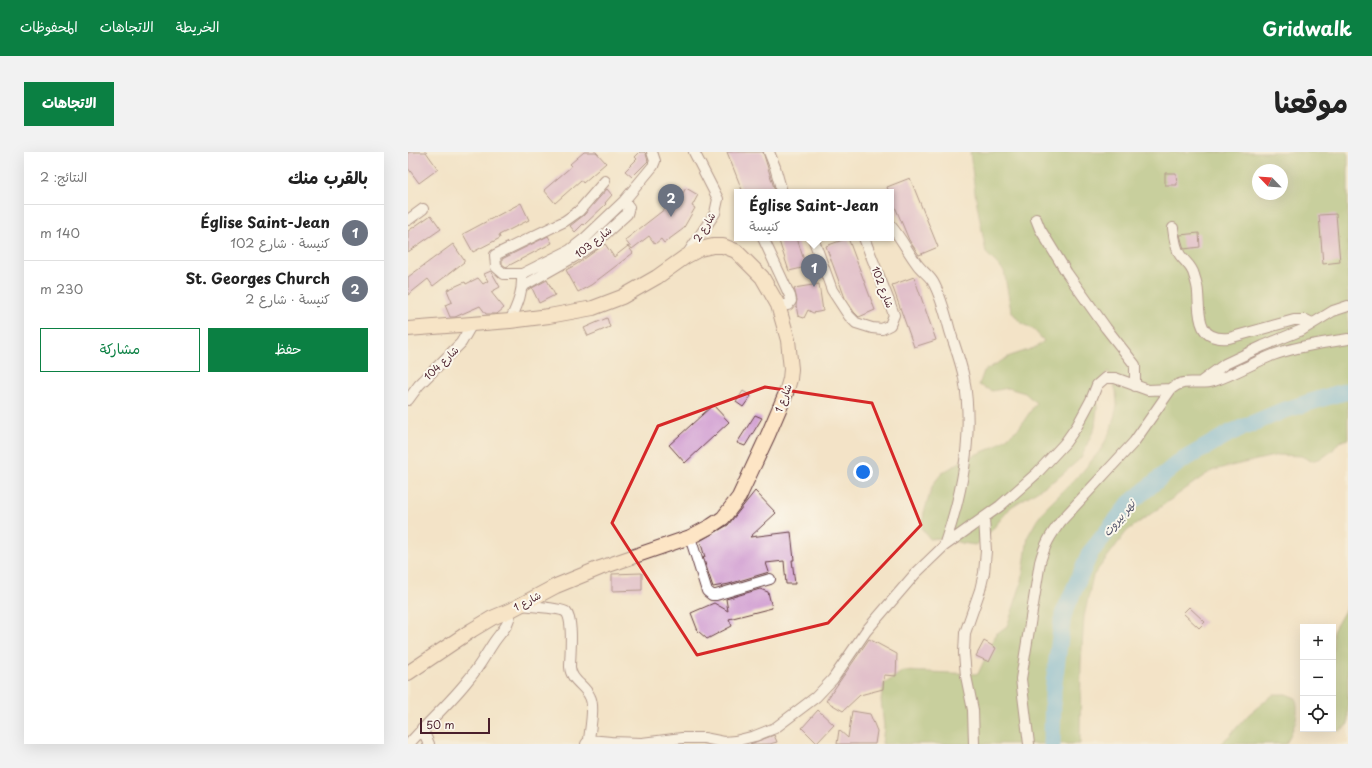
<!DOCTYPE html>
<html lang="ar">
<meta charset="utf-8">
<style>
body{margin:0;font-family:"Playpen Sans","Playpen Sans Arabic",sans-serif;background:#f2f2f2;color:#222;direction:rtl}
.controls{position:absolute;right:12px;bottom:12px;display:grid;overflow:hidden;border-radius:0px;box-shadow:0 4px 16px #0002}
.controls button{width:36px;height:36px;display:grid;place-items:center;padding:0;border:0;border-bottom:1px solid #e0e0e0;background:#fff;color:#222;font:20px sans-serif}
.compass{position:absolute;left:844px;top:12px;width:36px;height:36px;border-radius:50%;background:#fff;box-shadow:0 4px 16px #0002;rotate:295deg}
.scale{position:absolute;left:12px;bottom:10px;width:70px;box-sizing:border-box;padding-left:4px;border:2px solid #4a1f2b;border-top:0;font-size:11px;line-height:14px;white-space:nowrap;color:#4a1f2b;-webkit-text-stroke:3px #fbf7ec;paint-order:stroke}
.you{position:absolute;left:455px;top:320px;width:14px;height:14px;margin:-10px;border:3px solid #fff;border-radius:50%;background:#1a73e8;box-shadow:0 0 0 6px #1a73e833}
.badge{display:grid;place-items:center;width:26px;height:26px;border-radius:50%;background:#0b8043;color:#fff;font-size:13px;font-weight:700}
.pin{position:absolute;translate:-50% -33px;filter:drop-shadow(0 1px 2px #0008)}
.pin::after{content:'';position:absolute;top:21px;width:14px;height:12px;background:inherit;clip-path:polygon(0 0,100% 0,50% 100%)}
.popup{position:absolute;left:326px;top:37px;width:160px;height:52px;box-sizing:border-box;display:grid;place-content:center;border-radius:0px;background:#fff;filter:drop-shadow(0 1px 3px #0005);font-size:13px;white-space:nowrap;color:#767676}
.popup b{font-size:15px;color:#222}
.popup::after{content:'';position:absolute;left:50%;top:100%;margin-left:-8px;border:8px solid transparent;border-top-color:#fff}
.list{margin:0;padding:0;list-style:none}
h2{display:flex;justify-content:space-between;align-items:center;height:52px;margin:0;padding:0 16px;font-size:17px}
h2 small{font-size:13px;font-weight:400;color:#767676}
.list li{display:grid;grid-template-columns:26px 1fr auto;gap:12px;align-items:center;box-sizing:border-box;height:56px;padding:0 16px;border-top:1px solid #e0e0e0}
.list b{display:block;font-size:15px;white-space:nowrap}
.list p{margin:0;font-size:13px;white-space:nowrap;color:#767676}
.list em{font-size:13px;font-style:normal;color:#767676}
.actions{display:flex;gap:8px;padding:12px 16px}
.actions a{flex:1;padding:9px 0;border:1px solid #0b8043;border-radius:0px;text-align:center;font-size:14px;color:#0b8043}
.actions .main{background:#0b8043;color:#fff}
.icon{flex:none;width:22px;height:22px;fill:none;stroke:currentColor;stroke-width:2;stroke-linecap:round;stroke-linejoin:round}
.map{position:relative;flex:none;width:940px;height:592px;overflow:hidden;direction:ltr;border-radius:0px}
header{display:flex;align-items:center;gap:24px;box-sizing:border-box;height:56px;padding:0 20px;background:#0b8043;color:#fff}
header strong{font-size:19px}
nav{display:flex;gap:22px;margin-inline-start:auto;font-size:14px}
.intro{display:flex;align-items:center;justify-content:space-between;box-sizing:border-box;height:96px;padding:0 24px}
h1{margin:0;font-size:28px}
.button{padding:10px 18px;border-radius:0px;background:#0b8043;color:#fff;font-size:14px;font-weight:700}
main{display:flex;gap:24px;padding:0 24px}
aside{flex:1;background:#fff;border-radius:0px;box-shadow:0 4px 16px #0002}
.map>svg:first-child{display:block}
</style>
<header>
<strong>Gridwalk</strong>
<nav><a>الخريطة</a><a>الاتجاهات</a><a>المحفوظات</a></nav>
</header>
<div class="intro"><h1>موقعنا</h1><a class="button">الاتجاهات</a></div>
<main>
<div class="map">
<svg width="940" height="592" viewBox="0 0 940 592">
<rect width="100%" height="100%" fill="#fbf7ec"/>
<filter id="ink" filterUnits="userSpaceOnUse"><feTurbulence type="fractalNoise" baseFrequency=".025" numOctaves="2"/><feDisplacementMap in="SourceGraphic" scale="8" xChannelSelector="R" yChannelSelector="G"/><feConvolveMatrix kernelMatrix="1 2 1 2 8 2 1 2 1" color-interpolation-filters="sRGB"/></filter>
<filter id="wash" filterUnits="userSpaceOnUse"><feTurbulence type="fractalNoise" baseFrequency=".012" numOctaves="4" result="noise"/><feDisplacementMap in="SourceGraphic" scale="16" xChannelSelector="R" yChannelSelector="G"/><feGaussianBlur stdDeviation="0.9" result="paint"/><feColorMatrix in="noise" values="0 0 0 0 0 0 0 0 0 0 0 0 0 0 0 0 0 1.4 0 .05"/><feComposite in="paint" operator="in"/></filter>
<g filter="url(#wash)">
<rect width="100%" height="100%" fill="#f3e3c7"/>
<!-- forest -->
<path fill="#96b66a" stroke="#706a4a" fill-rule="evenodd" d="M562,0H940V287L931,290L924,299L914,306L903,309L893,304L870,303L806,318L797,323L719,379L685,424L676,465L673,511L672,592H474L476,575L473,548L476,532L495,519L570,522L588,482L599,474L605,457L614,429L620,384L629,368L637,357L674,320L694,296L703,277L709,254L708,239L700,219L690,232V247L687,275L673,306L650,326L603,355L578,385L567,393L553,391L536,386L522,387L514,377L516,360L525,332L534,321L557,307L586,295L597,287L611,276L628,251L617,241L600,236L584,239L571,233L576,219L602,204L626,196L636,189L626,178L612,170L603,159L596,119L578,101L567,41ZM850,18H874V42H850Z
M940,453V572L932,579L925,576V479Z
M866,542H878L888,546C892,565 886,575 878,592H812L822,583L841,562Z"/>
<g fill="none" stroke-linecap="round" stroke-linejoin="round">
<!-- river -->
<path stroke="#65b5e0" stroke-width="17" d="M644,592L645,538L655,463L682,401L722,351L770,311L822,281L874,259L922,244L940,239"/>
</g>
<g id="blocks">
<!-- building -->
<path fill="#cd95d0" d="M0,0H18L30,17L11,31L0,16Z
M176,0H188L198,11L175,31L173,28L147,51L136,38L164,14L162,12Z
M232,0H236L238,2L240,9L224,25L217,19L229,7L227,5Z
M319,0H355L367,39L338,40L334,38Z
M757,21H768L769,33H757Z
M502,26L530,95L511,103L501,88L483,45V40H481L479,35Z
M278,36L290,43L284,54L287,56L275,77L256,91L253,87L247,92L241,84L224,97L217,88L262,53L265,57Z
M199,37L204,43L197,51L198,52L176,73L175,72L167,80L162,74L176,63Z
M113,51L121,68L91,83L92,86L65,100L55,82Z
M928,62L932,110L915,112L911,63Z
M23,63L33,77L0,100V79Z
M791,81L792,95L776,97L772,83Z
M140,84L144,91L98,115L94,112V107Z
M370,86H389L398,115L381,119Z
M440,86L467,158L451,165L446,160L437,146L418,94Z
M45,92L56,108V110L25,134L20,127L0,143V125Z
M197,92L206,105L220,94L225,101L183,133L170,140L158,118L169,112Z
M83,119L92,135L83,140L96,156L89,162H78L72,154L47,165H42L37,153L44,150L39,138L57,130L58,132L70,126L75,132L80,129L76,122Z
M506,125L528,188L506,195L484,133Z
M139,128L147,143L131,151L124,136Z
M411,132L415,159L405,161L400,158L396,166L390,164L388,153L389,148L386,136Z
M199,166L202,175L180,184L176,176Z
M335,239L343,244L335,255L328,250Z
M305,253L321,270L277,311L261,293Z
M347,263L354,266L337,294L329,291Z
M347,339L368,361L342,385L383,380L386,408H384L387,432H378L376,409L358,411L361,420L321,432L305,435L295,405H297L292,389L320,373Z
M234,421V438L204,439V422Z
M352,437L360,440L364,456L321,467L324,474L299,487L290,479L283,461L306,451L320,459L318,447Z
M781,455L797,470L791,476L775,461Z
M461,487L489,502L488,524L476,523L475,537L452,543L435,559L418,549Z
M576,489L588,496L581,510L568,504Z
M410,558L426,573L409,591L394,576Z
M444,559L462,562L469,579L467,592H429L431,578L440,586Z
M366,583L369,590L362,592H342Z"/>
</g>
</g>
<g filter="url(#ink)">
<use href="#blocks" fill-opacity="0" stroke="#633c42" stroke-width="1"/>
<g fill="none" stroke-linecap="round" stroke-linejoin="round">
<defs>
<path id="street" d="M361,0L367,15L374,40
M628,67L632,77L659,121L698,176L727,213V234
M0,68L15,57
M483,74C493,86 500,100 509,112C514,119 521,123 525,130C533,144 538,164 542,179C547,195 553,210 556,226C566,283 555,340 536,394
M765,76C766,85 767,95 772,103C777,110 784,114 786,123C788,129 790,135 790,141C791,152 790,165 795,175C800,186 811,187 821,186L886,168H898L904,171
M355,86L382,144L383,149L380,153H370
M405,86L424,138L441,164L448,171L464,176L474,177L482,173L486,163L481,149L456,86
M278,104L307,61L310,47L286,0
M114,122H96L88,115L87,103L157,69L171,59L197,29
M115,134L166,105L186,92L219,62L221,55L216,49
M102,169C110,152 115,140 114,122L162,98L176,87L216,49L245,14L247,9L244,0
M794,229L817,212L855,194L894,178L925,159L940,154
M0,248L11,233L53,191L64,172
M282,385L299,439L304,443H308L362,427
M112,453C120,454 153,456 158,460C166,469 162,502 162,515C163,529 177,533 182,545C187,554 182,577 181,588L178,592
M14,576L21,592
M181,588L203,590L234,591L274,586H296L316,590L327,589L347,584L367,576L408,545L425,527L458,479L507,422L536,394L592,354L629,321L657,291L669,274L683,248L689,233L697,226H707L740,238L763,237
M1,592C20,570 42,551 60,528C70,517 78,502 86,490C95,477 101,474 103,458
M566,592L565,558L558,524L556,501L557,481L572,438L576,421L578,399L576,366
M621,592L613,527L632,410C637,392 642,384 653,369L726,290L763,237C777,225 791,234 806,229C827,222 845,211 865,203C888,194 916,191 940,187"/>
<path id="secondary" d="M0,177L102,169L141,164L185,156L214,145L249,125L277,105L292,97L305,94H315L328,99L354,125L370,153L380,188L383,217L382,227L378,241L360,283L331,345L315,366L303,374L282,385L192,416L148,434L103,458L84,466L64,478L0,521"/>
</defs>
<!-- street casing -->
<use href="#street" stroke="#633c42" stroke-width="12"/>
<!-- secondary casing -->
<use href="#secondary" stroke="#633c42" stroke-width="16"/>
<!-- street -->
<use href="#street" stroke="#fff" stroke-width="10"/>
<!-- secondary -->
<use href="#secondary" stroke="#fde5c5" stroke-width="14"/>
</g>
</g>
<!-- marked area -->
<path d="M0 0H940V592H0ZM357,235L464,251L513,373L420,471L289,503L204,371L250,274Z" fill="#f3e3c7" fill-opacity=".55" fill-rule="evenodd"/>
<path fill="none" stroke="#d62828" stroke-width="3" stroke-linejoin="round" d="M357,235L464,251L513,373L420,471L289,503L204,371L250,274Z"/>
<g text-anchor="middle" stroke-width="4" stroke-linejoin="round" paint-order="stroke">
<!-- street labels -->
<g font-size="10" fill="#4a1f2b" stroke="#fbf7ec">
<text transform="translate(296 75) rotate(-58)" y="4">شارع 2</text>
<text transform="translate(185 90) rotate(-38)" y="4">شارع 103</text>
<text transform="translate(475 135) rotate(69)" y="4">شارع 102</text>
<text transform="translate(33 211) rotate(-44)" y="4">شارع 104</text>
<text transform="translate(375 246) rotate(-69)" y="4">شارع 1</text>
<text transform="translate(119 449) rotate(-28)" y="4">شارع 1</text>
</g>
<!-- water labels -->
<g font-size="11" font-style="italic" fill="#53546a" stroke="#fbf7ec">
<text transform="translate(711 366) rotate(-50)" y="4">نهر بيروت</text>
</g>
</g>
</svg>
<div class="controls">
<button>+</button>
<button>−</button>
<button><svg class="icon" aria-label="locate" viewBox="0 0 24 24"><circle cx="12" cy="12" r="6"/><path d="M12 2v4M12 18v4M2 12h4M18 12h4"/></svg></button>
</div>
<svg class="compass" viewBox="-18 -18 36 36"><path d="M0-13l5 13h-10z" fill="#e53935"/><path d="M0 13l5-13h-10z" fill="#767676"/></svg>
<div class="scale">50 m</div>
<div class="you"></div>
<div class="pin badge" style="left:406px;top:135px;background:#6b7280">1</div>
<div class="popup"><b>Église Saint-Jean</b>كنيسة</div>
<div class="pin badge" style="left:263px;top:65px;background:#6b7280">2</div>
</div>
<aside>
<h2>بالقرب منك<small>النتائج: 2</small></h2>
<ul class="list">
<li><span class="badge" style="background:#6b7280">1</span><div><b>Église Saint-Jean</b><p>كنيسة · شارع 102</p></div><em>140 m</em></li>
<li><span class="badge" style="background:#6b7280">2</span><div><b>St. Georges Church</b><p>كنيسة · شارع 2</p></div><em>230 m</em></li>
</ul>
<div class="actions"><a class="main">حفظ</a><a>مشاركة</a></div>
</aside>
</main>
